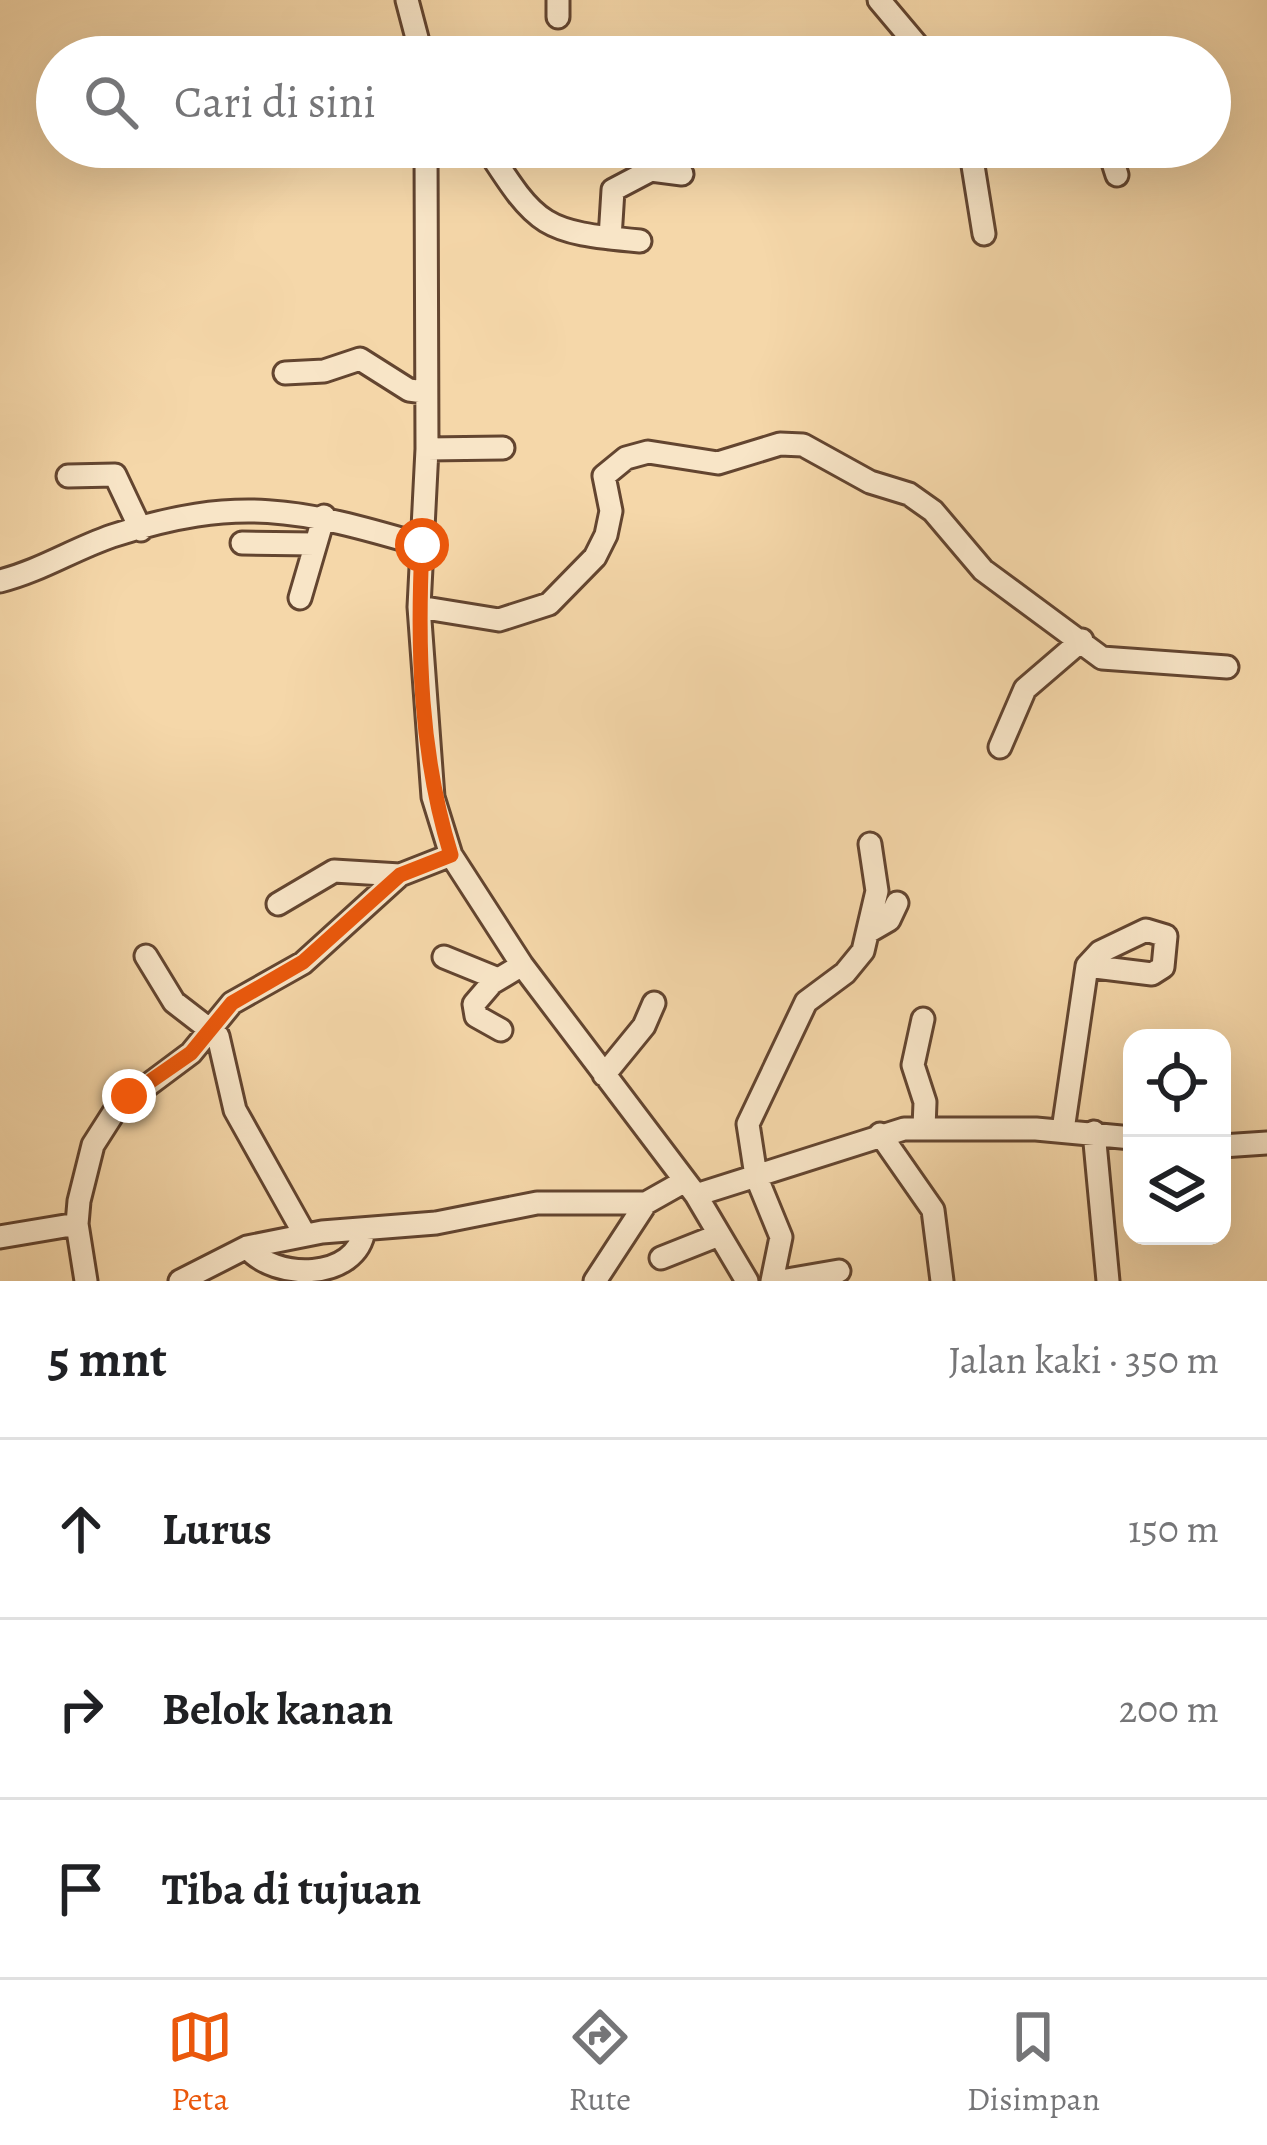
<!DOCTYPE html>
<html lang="id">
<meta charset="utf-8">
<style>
body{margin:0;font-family:Alegreya,serif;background:#f2f2f2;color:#202124}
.controls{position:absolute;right:36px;bottom:36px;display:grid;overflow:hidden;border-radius:24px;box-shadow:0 12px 48px #0002}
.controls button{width:108px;height:108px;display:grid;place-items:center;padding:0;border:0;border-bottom:3px solid #e0e0e0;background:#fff;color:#202124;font:60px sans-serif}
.stop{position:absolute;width:36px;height:36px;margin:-27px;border:9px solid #ea580c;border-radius:50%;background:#fff}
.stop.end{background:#ea580c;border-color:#fff;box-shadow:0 3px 12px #0008}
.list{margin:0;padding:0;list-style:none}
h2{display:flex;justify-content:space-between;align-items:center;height:156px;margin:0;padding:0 48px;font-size:51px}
h2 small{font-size:39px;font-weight:400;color:#757577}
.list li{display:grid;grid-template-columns:78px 1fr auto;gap:36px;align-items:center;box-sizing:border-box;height:180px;padding:0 48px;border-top:3px solid #e0e0e0}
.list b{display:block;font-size:45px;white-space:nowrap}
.list em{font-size:39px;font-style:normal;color:#757577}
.icon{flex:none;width:66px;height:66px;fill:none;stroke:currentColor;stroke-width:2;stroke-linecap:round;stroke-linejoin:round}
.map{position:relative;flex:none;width:1267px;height:1281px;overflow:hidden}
.search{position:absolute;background:#fff;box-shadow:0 12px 48px #0002;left:36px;right:36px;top:36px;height:132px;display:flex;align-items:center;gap:30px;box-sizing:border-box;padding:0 42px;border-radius:66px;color:#757577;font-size:45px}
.sheet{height:696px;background:#fff}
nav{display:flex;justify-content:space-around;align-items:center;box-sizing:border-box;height:168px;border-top:3px solid #e0e0e0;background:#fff;font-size:33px;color:#757577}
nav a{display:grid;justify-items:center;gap:6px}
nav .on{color:#ea580c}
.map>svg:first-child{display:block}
</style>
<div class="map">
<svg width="1267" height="1281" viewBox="0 0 1267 1281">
<rect width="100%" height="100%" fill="#f5d7a9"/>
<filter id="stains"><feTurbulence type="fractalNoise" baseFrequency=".00167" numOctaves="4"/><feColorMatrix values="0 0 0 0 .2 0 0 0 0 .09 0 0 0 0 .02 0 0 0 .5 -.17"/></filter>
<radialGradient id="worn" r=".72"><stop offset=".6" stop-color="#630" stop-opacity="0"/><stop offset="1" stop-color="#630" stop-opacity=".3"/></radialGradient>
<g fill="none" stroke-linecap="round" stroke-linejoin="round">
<defs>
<path id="minor" d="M407,0L422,57
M879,0L927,57
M558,17V0
M426,147L427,449L419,607L433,797L451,855L522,965L696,1195L747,1281
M486,147C538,228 543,232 640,241
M970,147L984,234
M1108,147L1117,175
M610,238L613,190L651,170L682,174
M285,373L324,371L360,359L409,390L424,392
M427,449L503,448
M68,476L115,475L141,530
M242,543L315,544
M0,581C40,571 74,549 112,536C238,495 299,509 422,545
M300,598L324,516
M419,607L499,620L549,604L595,557L606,535L611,511L604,476L626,458L648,452L718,463L780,444L803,445L870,482L909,494L933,511L983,570L1102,658L1227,667
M1000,747L1025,689L1082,640
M278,904L334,871L400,875
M870,931L889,920L897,903
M146,956L174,1002L218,1036L235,1110L305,1235
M444,957L498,979
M923,1019L913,1065L925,1102L924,1128
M501,1030L476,1016L474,1004L492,983L522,965
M604,1075L644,1026L654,1003
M1063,1130L1087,966L1100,952L1146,930L1166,936L1163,967L1152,974L1087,966
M1094,1132L1108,1281
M880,1134L933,1210L942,1281
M1222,1146L1267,1143
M696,1195L904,1129H1036L1132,1138
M0,1237L77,1224
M247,1247C274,1281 357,1281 364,1230
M661,1258L719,1235
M86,1281L77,1224L79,1201L93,1145L116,1109L191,1053L232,1003L303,963L400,875L451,855
M180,1281L247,1247L322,1232L436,1223L537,1203H646
M595,1281L646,1203L685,1181
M772,1281L781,1237L756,1176L748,1124L806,1002L845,973L863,951L877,891L870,844
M781,1281L839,1271"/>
</defs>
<!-- minor casing -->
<use href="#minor" stroke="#634530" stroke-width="27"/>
<!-- minor -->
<use href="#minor" stroke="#f8e5c7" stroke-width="21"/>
</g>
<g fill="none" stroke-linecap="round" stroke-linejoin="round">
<!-- route -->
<path stroke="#ea580c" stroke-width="15" d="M129,1096L191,1053L232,1003L303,962L400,875L451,855C420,754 417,650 422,545"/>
</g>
<rect width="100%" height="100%" filter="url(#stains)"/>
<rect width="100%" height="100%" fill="url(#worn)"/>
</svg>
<div class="controls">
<button><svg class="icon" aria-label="locate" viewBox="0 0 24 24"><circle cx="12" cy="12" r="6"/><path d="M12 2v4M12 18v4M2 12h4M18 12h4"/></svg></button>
<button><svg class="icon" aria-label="layers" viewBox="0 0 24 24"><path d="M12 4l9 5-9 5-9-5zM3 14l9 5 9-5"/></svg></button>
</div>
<div class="stop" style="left:422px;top:545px"></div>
<div class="stop end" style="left:129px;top:1096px"></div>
<div class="search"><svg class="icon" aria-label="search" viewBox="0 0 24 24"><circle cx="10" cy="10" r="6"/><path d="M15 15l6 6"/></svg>Cari di sini</div>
</div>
<section class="sheet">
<h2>5 mnt<small>Jalan kaki · 350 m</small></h2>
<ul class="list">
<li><svg class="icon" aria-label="ahead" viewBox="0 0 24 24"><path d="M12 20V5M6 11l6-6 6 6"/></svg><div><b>Lurus</b></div><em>150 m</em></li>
<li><svg class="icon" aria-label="right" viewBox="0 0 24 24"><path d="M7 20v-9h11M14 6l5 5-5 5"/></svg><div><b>Belok kanan</b></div><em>200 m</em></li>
<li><svg class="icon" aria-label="arrive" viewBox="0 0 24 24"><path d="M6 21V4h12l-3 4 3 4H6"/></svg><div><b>Tiba di tujuan</b></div></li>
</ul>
</section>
<nav>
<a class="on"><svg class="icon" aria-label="map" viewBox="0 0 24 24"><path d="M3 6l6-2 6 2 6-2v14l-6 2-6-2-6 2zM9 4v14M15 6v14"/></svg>Peta</a>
<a><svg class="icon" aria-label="directions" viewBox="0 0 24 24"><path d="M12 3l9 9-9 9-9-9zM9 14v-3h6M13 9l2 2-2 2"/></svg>Rute</a>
<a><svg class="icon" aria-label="saved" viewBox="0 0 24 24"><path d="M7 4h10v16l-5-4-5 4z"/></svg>Disimpan</a>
</nav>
